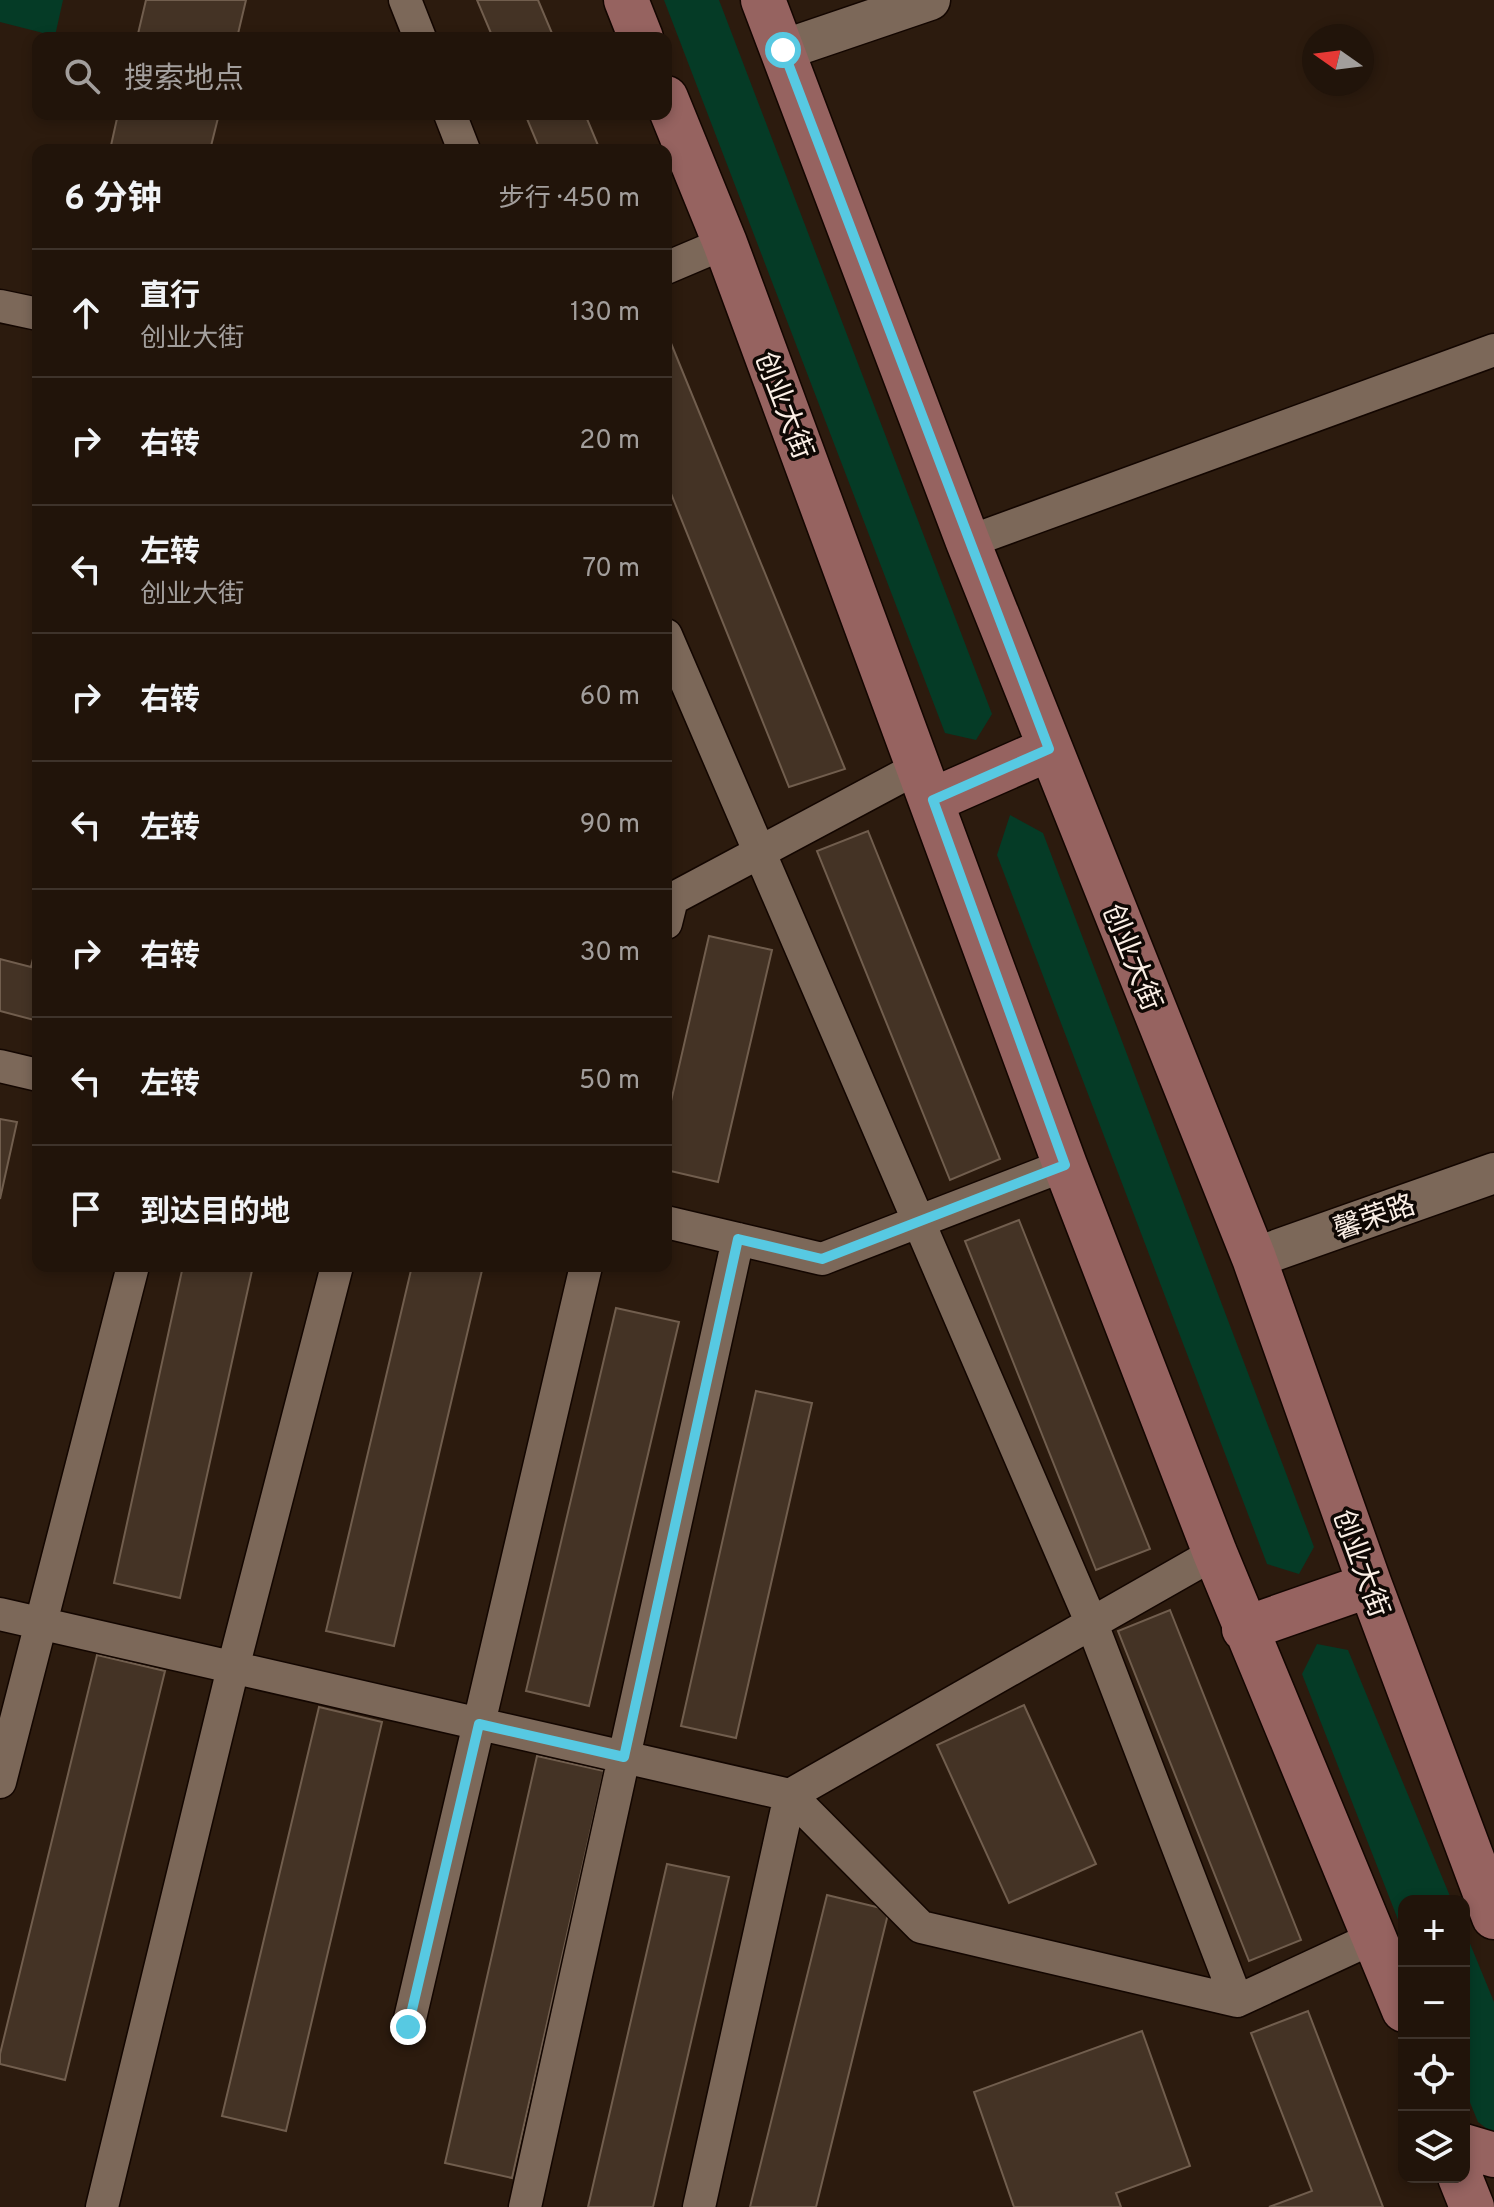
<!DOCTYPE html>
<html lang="zh">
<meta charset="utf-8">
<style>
body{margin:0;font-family:Overpass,"Noto Sans SC",sans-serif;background:#291d13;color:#f1f3f6}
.controls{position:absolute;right:24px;bottom:24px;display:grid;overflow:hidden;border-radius:16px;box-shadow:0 4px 12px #0003}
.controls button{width:72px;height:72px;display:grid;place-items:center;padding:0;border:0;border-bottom:2px solid #3e332b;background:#21140a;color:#f1f3f6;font:40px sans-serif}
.compass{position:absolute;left:1302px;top:24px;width:72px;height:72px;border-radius:50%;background:#21140a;box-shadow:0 4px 12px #0003;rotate:284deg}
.stop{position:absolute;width:24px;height:24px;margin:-18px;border:6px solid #57c9e2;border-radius:50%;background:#fff}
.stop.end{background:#57c9e2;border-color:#fff;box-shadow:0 2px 8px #0008}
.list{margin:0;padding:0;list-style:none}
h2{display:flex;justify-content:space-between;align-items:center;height:104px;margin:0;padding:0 32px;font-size:34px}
h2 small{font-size:26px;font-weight:400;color:#a29e9c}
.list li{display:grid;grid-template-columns:52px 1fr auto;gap:24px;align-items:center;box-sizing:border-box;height:128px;padding:0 32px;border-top:2px solid #3e332b}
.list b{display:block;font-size:30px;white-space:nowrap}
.list p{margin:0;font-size:26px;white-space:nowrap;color:#a29e9c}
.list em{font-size:26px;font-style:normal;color:#a29e9c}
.icon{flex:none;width:44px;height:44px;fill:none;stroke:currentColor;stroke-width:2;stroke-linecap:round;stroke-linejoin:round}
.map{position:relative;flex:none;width:1494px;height:2207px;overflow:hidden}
.search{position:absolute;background:#21140a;box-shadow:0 4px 12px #0003;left:32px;top:32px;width:640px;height:88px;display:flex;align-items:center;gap:20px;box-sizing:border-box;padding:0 28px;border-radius:16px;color:#a29e9c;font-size:30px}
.panel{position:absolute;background:#21140a;box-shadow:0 4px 12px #0003;left:32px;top:144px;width:640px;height:1128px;border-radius:16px}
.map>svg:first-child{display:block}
</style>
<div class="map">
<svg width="1494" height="2207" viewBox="0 0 1494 2207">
<rect width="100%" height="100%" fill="#2c1b0e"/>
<!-- green -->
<path fill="#053b26" d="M0,0H63L55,36L0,22Z
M664,0H719L992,714L976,740L945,733Z
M1010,815L1043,833L1314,1547L1299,1574L1267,1564L997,855Z
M1317,1644L1348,1650L1452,1901H1404V1935L1302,1674Z
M1464,1929L1494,2002V2134L1478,2122L1464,2088Z"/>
<!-- building -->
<path fill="#443325" stroke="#715e4e" stroke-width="2" d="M146,0H246L237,38H137Z
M477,0H538L554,38H493Z
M118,114H219L210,150H110Z
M525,114H585L600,150H540Z
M666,331L845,769L789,787L666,481Z
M868,831L1000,1159L950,1180L817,851Z
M709,936L772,950L718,1182L666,1170V1123Z
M38,938V1021L0,1011V959L31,967Z
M0,1119L17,1122L0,1199Z
M1019,1220L1150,1549L1096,1570L965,1241Z
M183,1266H253L180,1598L114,1583Z
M412,1266H483L394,1646L326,1631Z
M616,1308L679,1322L589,1706L526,1691Z
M756,1391L812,1403L736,1738L681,1726Z
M1170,1610L1301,1940L1249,1961L1118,1631Z
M97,1655L165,1671L65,2080L0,2064V2054Z
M1024,1705L1096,1864L1009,1903L937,1745Z
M319,1707L382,1722L286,2131L222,2116Z
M537,1756L604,1771L512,2178L445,2163Z
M667,1864L729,1877L653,2207H588Z
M827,1895L889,1910L816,2207H750Z
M1308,2011L1383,2207H1269L1312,2191L1251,2033Z
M1142,2031L1190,2166L1116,2193L1121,2207H1014L974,2092Z"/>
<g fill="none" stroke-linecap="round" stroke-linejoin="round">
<defs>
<path id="minor" d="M405,0L420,38
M450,114L464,150
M666,268L725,243
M0,306L38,314
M968,542L1494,350
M666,635L1092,1624L1237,2001
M666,923L672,899L921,766
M0,1066L38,1075
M666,1222L822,1259L1065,1165
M0,1614L790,1795L1215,1553
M0,1782L133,1266
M790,1795L921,1927L1237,2001L1375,1937
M408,2027L586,1266
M102,2207L233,1668L337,1266
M525,2207L738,1239
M699,2207L790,1795"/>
<path id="tertiary" d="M783,50L930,0
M1254,1258L1494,1173"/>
<path id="secondary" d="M626,0L641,38
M763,0L968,542L1254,1258L1370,1585L1494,1917
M666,98L725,243L1065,1165L1215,1553L1404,2010
M933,800L1049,749
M1244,1629L1370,1585
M1464,2146L1494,2155
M1460,2177L1472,2207"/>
</defs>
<!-- minor casing -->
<use href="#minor" stroke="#130600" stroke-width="35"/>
<!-- tertiary casing -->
<use href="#tertiary" stroke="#130600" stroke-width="43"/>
<!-- secondary casing -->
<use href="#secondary" stroke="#130600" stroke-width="47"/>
<!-- minor -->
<use href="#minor" stroke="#7c6859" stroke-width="32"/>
<!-- tertiary -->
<use href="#tertiary" stroke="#7c6859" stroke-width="40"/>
<!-- secondary -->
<use href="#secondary" stroke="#966360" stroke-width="44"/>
</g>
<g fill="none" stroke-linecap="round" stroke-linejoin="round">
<!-- route -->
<path stroke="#57c9e2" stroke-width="10" d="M408,2027L479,1724L624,1757L738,1239L822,1259L1065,1165L933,800L1049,749L783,50"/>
</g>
<g text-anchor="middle" stroke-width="7" stroke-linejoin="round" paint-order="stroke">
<!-- street labels -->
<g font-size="28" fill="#fbefe6" stroke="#0f0804">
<text transform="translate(785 405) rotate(69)" y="10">创业大街</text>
<text transform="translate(1133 957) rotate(68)" y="10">创业大街</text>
<text transform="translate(1374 1216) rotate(-19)" y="10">馨荣路</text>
<text transform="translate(1362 1563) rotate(70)" y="10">创业大街</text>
</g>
</g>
</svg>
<div class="controls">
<button>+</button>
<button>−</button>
<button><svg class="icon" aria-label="locate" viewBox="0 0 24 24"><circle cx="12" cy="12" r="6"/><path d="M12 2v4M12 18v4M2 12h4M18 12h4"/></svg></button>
<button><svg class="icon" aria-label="layers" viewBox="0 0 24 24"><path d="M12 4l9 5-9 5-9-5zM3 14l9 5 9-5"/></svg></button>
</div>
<svg class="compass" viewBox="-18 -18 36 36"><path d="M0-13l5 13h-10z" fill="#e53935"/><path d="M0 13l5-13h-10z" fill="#a29e9c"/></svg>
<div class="stop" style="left:783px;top:50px"></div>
<div class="stop end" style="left:408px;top:2027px"></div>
<div class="search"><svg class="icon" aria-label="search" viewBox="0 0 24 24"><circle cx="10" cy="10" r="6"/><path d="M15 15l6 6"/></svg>搜索地点</div>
<section class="panel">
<h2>6 分钟<small>步行 · 450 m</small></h2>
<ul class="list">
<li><svg class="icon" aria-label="ahead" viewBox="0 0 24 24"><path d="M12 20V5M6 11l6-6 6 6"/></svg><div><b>直行</b><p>创业大街</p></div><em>130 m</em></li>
<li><svg class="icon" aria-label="right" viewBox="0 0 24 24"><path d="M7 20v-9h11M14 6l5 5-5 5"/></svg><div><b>右转</b></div><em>20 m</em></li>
<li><svg class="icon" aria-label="left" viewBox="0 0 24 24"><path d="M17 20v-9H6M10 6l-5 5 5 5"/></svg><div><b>左转</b><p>创业大街</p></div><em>70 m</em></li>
<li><svg class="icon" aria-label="right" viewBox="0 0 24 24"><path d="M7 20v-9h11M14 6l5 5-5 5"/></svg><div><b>右转</b></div><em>60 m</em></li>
<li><svg class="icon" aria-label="left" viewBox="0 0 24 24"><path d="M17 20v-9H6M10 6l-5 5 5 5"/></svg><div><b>左转</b></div><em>90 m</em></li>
<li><svg class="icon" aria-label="right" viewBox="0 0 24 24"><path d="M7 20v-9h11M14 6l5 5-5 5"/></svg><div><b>右转</b></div><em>30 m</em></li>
<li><svg class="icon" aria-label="left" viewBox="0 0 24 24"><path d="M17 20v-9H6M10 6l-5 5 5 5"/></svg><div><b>左转</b></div><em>50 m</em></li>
<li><svg class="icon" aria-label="arrive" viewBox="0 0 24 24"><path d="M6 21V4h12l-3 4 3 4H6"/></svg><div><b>到达目的地</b></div></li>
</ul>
</section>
</div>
